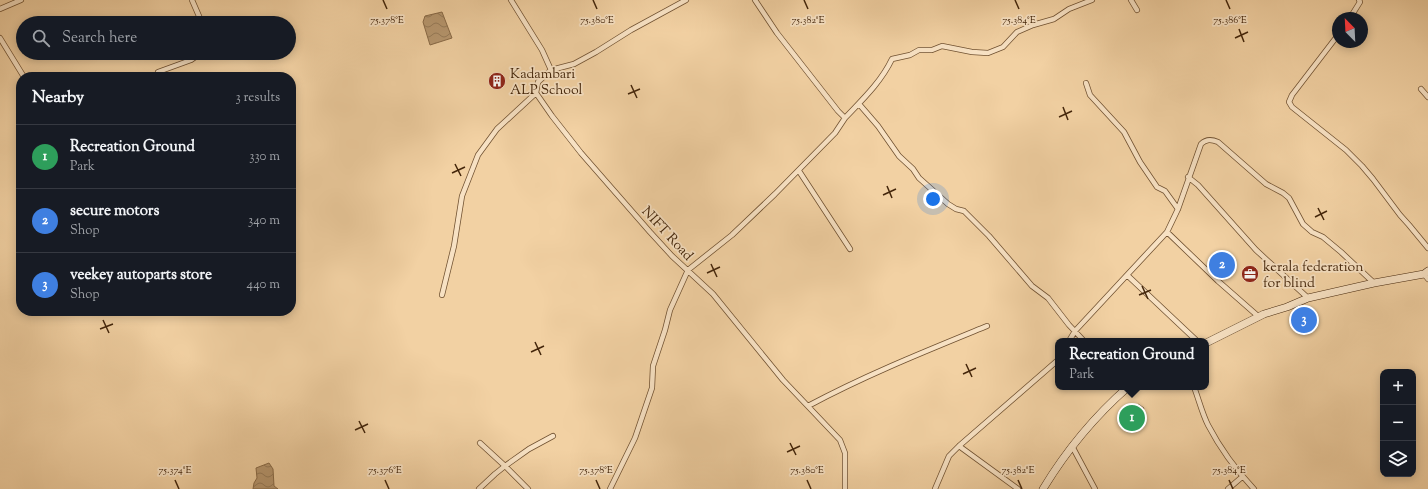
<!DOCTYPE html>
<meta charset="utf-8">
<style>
body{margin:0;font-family:"Sorts Mill Goudy",serif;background:#20242c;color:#f1f3f6}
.controls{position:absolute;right:12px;bottom:12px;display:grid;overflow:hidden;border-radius:8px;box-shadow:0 2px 10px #0003}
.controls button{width:36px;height:36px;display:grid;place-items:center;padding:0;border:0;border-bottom:1px solid #363941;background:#171b24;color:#f1f3f6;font:20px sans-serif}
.compass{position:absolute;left:1332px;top:12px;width:36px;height:36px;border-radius:50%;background:#171b24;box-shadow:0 2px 10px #0003;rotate:336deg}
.you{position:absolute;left:933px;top:199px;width:14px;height:14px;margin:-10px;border:3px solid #fff;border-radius:50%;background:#1a73e8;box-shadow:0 0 0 6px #1a73e833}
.badge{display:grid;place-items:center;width:26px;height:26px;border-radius:50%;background:#c59692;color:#fff;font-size:13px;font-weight:700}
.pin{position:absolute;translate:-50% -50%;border:2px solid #fff;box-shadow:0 1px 4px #0006}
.popup{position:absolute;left:1055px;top:338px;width:154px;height:52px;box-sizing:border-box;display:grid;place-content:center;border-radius:8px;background:#171b24;filter:drop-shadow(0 1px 3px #0005);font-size:13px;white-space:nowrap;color:#9ea1a6}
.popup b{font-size:15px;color:#f1f3f6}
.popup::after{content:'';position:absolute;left:50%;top:100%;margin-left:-8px;border:8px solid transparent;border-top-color:#171b24}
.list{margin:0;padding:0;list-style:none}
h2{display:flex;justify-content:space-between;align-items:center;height:52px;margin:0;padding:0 16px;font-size:17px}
h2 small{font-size:13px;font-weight:400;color:#9ea1a6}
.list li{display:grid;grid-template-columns:26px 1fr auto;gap:12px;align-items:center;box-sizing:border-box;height:64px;padding:0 16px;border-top:1px solid #363941}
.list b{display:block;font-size:15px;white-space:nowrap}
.list p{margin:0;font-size:13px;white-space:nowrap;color:#9ea1a6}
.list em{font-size:13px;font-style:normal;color:#9ea1a6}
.icon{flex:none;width:22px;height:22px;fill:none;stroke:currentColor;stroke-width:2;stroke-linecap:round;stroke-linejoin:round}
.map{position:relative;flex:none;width:1428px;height:489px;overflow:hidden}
.search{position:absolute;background:#171b24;box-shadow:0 2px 10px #0003;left:16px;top:16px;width:280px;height:44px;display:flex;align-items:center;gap:10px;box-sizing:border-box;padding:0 14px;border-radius:22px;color:#9ea1a6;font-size:15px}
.panel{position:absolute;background:#171b24;box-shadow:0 2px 10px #0003;left:16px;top:72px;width:280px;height:244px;border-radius:16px}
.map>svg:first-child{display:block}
</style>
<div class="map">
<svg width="1428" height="489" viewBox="0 0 1428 489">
<defs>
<pattern id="grass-dots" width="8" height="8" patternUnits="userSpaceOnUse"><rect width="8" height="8" fill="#d4b489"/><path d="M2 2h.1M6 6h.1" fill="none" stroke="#ae926e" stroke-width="1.8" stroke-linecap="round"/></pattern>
<pattern id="water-waves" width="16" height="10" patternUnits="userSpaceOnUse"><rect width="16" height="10" fill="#b7976f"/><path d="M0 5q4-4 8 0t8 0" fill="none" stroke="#967b59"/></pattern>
</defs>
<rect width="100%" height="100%" fill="#f2d1a3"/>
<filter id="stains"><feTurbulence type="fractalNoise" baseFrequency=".005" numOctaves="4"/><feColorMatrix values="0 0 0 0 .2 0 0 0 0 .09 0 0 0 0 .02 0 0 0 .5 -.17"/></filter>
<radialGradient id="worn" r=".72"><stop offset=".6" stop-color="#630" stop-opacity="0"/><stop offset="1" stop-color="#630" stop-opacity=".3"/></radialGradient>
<!-- grass -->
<path fill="url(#grass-dots)" stroke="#8c6d4a" d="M1138,404L1144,408L1134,430L1121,421Z"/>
<!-- water -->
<path fill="url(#water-waves)" stroke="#896a47" d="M442,12L452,38L430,45L423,22L425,16Z
M269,463L273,469L274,486L278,489H253L254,483L257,478L256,468Z"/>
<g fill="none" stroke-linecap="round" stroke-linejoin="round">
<defs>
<path id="minor" d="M192,0L202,23
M511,0L542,50L551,70
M686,0L631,30L596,52L574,64L551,70L538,82L536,93L552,116L581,153L650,232L672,256L713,294L783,380L840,440L845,453V489
M755,0L777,33L838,111L845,118C863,99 881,82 892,59L910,55L919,50H932L942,46L972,52L988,53L1003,47L1017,32L1033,25L1054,19L1069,9L1092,0
M1131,0L1137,10
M0,9L21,0
M1350,18L1360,2L1359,0
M1338,35L1292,95L1289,102L1292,107L1346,150L1362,166L1373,179L1400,215L1409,225L1428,248
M0,38L24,77
M158,72L191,60L201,53
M1086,83L1090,95L1124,132L1140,162L1157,187L1165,191L1178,209
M1421,89L1428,97
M859,104L878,126L899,156L913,169L919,178L948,204L956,209L964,211L989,236L1032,286L1048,298L1069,325L1084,341
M799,171L850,249
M1188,177L1198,185L1256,250L1308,298
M1167,232L1218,281L1259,317
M1424,274L1428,279
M1127,275L1167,232L1178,209L1201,144C1206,139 1211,139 1218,142L1266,184L1283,193L1289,198L1303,224L1312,232L1323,237L1341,252L1374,283
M442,295L454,246L462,196L478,155L497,129L536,93
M1069,341L1075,331L1127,275L1197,341
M1194,387C1199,400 1202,413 1208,425C1220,448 1236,470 1254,489
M808,406C866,375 926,351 987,326
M959,446L1018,489
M1072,446L1095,489
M479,489L495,474L505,466L480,443
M528,489L505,466L529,449L553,436
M610,489L635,438L652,388L653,366L665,330L670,310L688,270L732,235L775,194L835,133L845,118
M935,489L949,456L959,446L1058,360
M1228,489L1242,477"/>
<path id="secondary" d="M1206,343L1264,314L1287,307L1308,298L1374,283L1424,274L1428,271
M1043,489C1066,451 1095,416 1128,387"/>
</defs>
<!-- minor casing -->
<use href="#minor" stroke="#705131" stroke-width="6"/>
<!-- secondary casing -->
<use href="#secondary" stroke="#44260b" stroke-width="8"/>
<!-- minor -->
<use href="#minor" stroke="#f7e1c3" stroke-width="4.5"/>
<!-- secondary -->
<use href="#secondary" stroke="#f7e1c3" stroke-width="7"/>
</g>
<!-- ticks -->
<path fill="none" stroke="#44260b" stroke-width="1.5" d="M383,0L387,9M593,0L597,9M804,0L808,9M1015,0L1019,9M1226,0L1230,9M1239,29L1244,42M1235,38L1248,32M631,85L637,98M628,94L640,89M1063,107L1068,120M1059,117L1072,111M455,164L461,176M452,173L465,167M887,186L892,198M883,195L896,189M1318,208L1324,220M1315,217L1327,211M711,264L717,277M707,273L720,267M1142,286L1148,299M1139,295L1151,290M103,320L109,333M100,329L113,324M535,342L541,355M531,352L544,346M966,364L972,377M963,374L976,368M359,421L365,433M355,430L368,424M790,443L796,455M787,452L800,446M175,480L179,489M385,480L389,489M596,480L600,489M807,480L811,489M1018,480L1022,489M1229,480L1233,489"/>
<!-- icons -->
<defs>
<symbol id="building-disc" viewBox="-11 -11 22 22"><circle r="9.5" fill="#8f2418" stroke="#f7e1c3"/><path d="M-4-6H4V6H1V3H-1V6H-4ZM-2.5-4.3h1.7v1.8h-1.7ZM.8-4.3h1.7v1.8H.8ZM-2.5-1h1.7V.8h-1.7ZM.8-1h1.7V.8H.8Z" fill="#fff"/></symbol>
<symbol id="office-disc" viewBox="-11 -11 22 22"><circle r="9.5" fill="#8f2418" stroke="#f7e1c3"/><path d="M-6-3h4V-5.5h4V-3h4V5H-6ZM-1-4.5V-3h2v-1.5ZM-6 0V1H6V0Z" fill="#fff"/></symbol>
</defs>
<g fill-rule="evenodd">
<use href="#building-disc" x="487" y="71" width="20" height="20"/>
<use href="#office-disc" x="1240" y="264" width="20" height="20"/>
</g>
<g text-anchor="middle" stroke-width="3.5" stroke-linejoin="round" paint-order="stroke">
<!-- poi labels -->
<g font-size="14" fill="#44260b" stroke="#f7e1c3" text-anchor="start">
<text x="510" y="78">Kadambari<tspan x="510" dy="16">ALP School</tspan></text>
<text x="1263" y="271">kerala federation<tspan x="1263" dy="16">for blind</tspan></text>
</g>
<!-- street labels -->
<g font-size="14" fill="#44260b" stroke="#f7e1c3">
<text transform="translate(668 233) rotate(47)" y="5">NIFT Road</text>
</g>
</g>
<g font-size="10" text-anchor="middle" fill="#44260b" stroke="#f7e1c3" stroke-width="3.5" stroke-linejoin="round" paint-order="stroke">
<text x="387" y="23">75.378°E</text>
<text x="597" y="23">75.380°E</text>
<text x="808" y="23">75.382°E</text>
<text x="1019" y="23">75.384°E</text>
<text x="1230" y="23">75.386°E</text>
<text x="175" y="473">75.374°E</text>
<text x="385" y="473">75.376°E</text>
<text x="596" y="473">75.378°E</text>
<text x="807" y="473">75.380°E</text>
<text x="1018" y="473">75.382°E</text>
<text x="1229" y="473">75.384°E</text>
</g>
<rect width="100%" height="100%" filter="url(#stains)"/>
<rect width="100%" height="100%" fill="url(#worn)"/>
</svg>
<div class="controls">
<button>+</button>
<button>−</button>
<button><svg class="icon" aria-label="layers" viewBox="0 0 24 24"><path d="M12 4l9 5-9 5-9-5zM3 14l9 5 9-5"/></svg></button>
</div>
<svg class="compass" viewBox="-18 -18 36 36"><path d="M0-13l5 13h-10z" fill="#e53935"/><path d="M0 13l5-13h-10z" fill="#9ea1a6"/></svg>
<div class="you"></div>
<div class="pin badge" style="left:1132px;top:418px;background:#2e9e5b">1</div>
<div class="popup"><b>Recreation Ground</b>Park</div>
<div class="pin badge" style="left:1222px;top:265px;background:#3f7fe0">2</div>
<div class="pin badge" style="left:1304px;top:320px;background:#3f7fe0">3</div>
<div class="search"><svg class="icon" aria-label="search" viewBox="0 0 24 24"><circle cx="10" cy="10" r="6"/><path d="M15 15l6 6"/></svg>Search here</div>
<section class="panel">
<h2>Nearby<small>3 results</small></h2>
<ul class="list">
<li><span class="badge" style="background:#2e9e5b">1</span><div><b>Recreation Ground</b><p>Park</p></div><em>330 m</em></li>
<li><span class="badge" style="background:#3f7fe0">2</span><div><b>secure motors</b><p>Shop</p></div><em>340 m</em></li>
<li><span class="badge" style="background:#3f7fe0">3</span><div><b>veekey autoparts store</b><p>Shop</p></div><em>440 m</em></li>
</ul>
</section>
</div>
